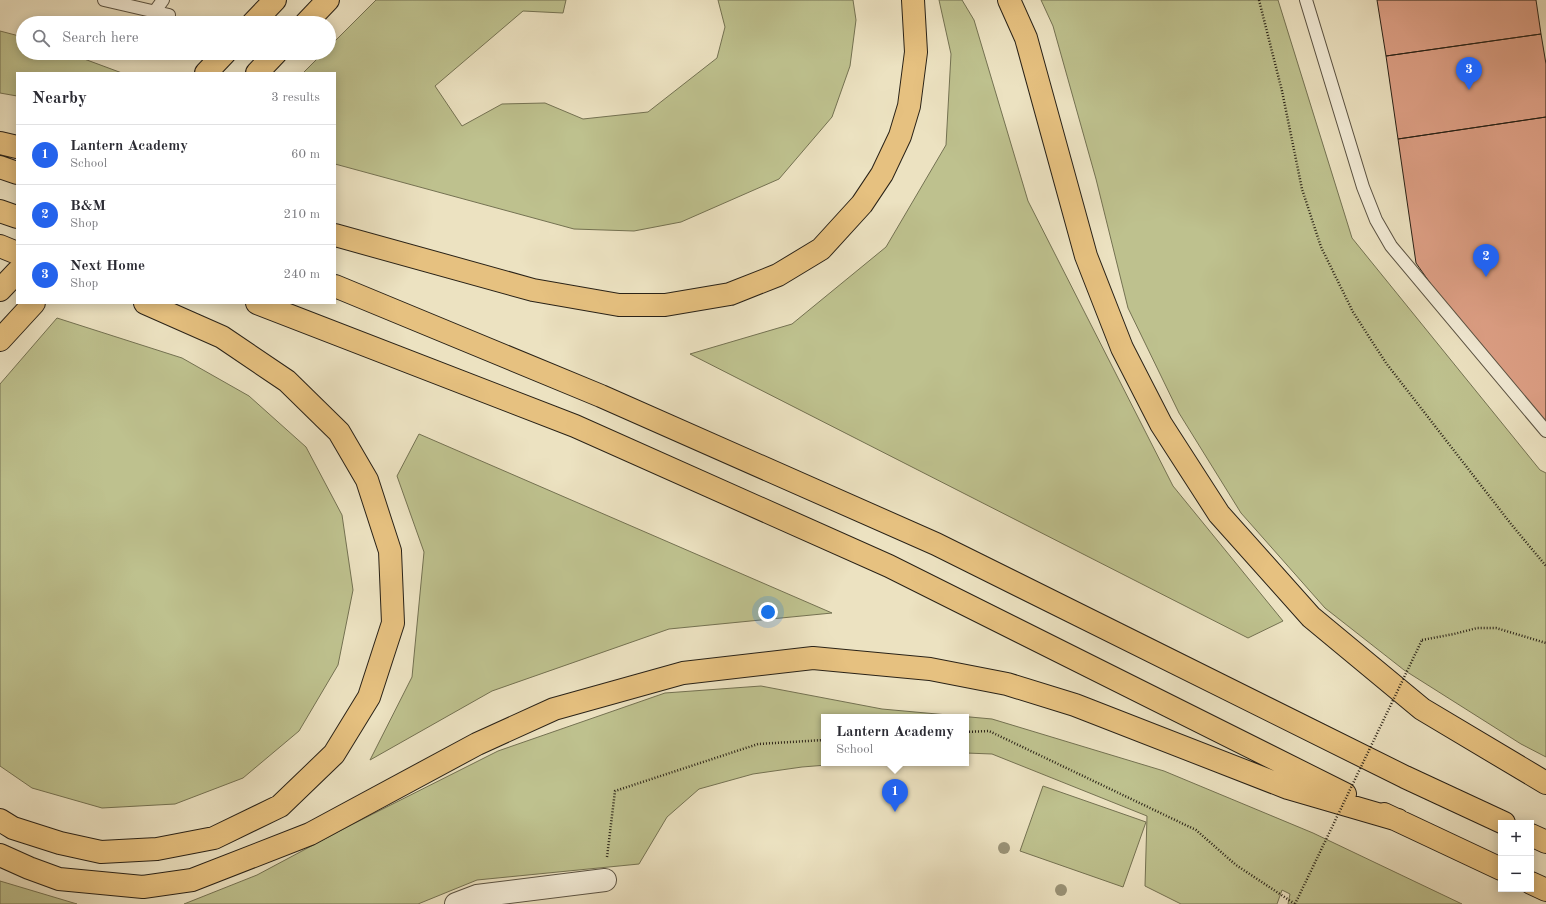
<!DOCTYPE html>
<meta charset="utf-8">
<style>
body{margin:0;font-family:"Old Standard TT",serif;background:#f2f2f3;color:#2b2b33}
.controls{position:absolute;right:12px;bottom:12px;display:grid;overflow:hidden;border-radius:0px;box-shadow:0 2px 10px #0003}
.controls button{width:36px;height:36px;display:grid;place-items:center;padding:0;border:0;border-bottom:1px solid #e1e1e2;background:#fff;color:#2b2b33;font:20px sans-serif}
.you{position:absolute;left:768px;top:612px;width:14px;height:14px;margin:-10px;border:3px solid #fff;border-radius:50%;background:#1a73e8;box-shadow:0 0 0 6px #1a73e833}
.badge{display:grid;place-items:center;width:26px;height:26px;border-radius:50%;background:#2563eb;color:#fff;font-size:13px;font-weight:700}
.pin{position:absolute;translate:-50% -33px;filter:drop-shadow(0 1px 2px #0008)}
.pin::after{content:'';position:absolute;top:21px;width:14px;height:12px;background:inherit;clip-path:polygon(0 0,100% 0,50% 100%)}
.popup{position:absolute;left:821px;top:714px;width:148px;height:52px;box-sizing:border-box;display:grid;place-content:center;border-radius:0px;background:#fff;filter:drop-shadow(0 1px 3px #0005);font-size:13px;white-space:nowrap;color:#7c7c81}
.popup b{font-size:15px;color:#2b2b33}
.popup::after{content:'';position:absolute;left:50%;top:100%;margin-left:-8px;border:8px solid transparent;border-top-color:#fff}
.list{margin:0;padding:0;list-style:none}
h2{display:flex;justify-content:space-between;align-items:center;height:52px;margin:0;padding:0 16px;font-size:17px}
h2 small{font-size:13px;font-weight:400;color:#7c7c81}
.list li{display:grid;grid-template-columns:26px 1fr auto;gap:12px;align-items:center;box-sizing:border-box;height:60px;padding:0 16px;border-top:1px solid #e1e1e2}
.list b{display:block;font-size:15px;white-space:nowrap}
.list p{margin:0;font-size:13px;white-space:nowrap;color:#7c7c81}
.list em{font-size:13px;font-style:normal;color:#7c7c81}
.icon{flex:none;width:22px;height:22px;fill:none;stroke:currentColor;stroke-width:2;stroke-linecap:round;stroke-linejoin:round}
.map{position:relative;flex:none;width:1546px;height:904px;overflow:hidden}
.search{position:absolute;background:#fff;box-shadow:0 2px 10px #0003;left:16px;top:16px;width:320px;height:44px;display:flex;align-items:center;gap:10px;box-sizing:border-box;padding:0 14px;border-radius:22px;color:#7c7c81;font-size:15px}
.panel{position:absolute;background:#fff;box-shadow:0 2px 10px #0003;left:16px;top:72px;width:320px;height:232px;border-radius:0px}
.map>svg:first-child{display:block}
</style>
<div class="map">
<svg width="1546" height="904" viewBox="0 0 1546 904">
<rect width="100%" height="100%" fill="#ece2c1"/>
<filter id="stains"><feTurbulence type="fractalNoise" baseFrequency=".005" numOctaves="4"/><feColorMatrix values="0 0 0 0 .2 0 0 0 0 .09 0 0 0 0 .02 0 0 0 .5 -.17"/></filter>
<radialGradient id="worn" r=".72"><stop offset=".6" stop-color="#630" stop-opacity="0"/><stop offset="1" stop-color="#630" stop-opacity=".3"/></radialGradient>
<!-- green -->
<path fill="#bec18e" stroke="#747252" d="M376,0H566L563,13L523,11L435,86L462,126L502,104L545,103L583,119L648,112L717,58L725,27L718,0H853L856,20L850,66L832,117L779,179L681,222L634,231L574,229L335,164V73H303L323,53H329V47Z
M939,0H962L974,20L1028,201L1173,486L1283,621L1248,638L690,354L792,324L886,247L946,145L951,54Z
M1041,0H1278L1352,238L1540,470L1546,473V757L1521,744L1404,670L1325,608L1241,513L1179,413L1128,308L1096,179L1053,26Z
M0,31L23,37V53H68L122,73H17V96L0,93Z
M57,318L182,358L249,396L306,447L342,515L353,590L338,665L299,731L243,778L175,804L102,808L32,788L0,766V384Z
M419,434L832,613L669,629L492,691L370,760L412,677L424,552L397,476Z
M761,686L882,709L992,719L1164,771L1313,833L1462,904H1288L1290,894L1282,890L1277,904H1181L1145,886L1147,816L992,754L966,753V717H824V763H852L802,767L753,774L699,789L667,817L639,864L477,880L418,904H184L257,875L347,827L498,751L665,693Z
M1043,786L1146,822L1123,887L1020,851Z
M0,881L77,904H0Z"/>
<!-- building -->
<path fill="#dea086" stroke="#292217" d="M1377,0H1536L1541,34L1386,56Z
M1541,34L1546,64V117L1398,139L1386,56Z
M1546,117V423L1435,290L1416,263L1398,139Z"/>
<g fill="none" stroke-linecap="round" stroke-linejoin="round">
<defs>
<path id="lane" d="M104,0L169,15
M1306,0L1363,187L1376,220L1391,246L1546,431
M155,11L163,0"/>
<path id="street" d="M456,904L477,896L605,880"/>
<path id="highway" d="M1009,0L1026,38L1086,256L1122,348L1161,424L1219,514L1311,617L1422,709L1546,783
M253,23L275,0
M306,23L328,0
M206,73L225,53
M257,73L276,53
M0,143L17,147
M0,167L17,173
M0,211L17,217
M335,235L533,290L619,305H665L730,294L778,275L821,249L862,204L882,174L900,136L909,106L916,52L913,0
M0,246L17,253
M335,286L601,396L936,544L1405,777L1504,823
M0,290L17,272
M257,303L575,426L889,566L1345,794
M0,340L34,303
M1384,814L1501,869
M0,820L13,828L60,843L101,852L157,849L214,838L280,806L334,754L369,697L393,623L390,551L367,480L339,432L287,381L222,337L145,303
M1531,835L1546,842
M0,855L29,868L59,879L143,887L192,880L310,834L477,744L554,709L683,673L813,658L930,669L1007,684L1075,705L1288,788L1398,820
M1531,883L1546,890"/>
</defs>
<!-- lane casing -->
<use href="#lane" stroke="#5a5242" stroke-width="14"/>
<!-- street casing -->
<use href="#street" stroke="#5a5242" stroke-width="24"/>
<!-- highway casing -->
<use href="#highway" stroke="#292217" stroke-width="24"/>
<!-- path -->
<path stroke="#292217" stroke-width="2.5" stroke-dasharray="1 2" stroke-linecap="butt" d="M1259,0L1282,91L1302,189L1321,247L1353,312L1386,363L1511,524L1546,566
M1422,640L1454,634L1477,628H1496L1546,643
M966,732L989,731L1196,830L1236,865L1295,904
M607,857L615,791L758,744L824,740
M1295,904L1308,877"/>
<!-- lane -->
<use href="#lane" stroke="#f3ecd7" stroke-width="12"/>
<!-- street -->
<use href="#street" stroke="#f3ecd7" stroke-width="22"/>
<!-- highway -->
<use href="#highway" stroke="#e6c180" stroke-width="22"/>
<!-- path-bridge -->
<path stroke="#292217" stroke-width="2.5" stroke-dasharray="1 2" stroke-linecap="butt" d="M1308,877L1422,640"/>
</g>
<!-- trees -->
<g fill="#9a9377">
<circle cx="1004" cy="848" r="6"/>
<circle cx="1061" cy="890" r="6"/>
</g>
<rect width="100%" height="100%" filter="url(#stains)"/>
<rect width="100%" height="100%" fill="url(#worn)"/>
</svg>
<div class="controls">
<button>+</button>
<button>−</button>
</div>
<div class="you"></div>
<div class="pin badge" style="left:895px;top:812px">1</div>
<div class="popup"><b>Lantern Academy</b>School</div>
<div class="pin badge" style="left:1486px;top:277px">2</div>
<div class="pin badge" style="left:1469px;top:90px">3</div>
<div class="search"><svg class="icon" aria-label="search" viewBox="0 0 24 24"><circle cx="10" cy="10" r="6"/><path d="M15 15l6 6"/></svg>Search here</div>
<section class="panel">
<h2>Nearby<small>3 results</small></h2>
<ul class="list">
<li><span class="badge">1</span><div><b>Lantern Academy</b><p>School</p></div><em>60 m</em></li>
<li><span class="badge">2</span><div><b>B&amp;M</b><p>Shop</p></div><em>210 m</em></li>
<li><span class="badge">3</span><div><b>Next Home</b><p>Shop</p></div><em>240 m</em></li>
</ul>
</section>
</div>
